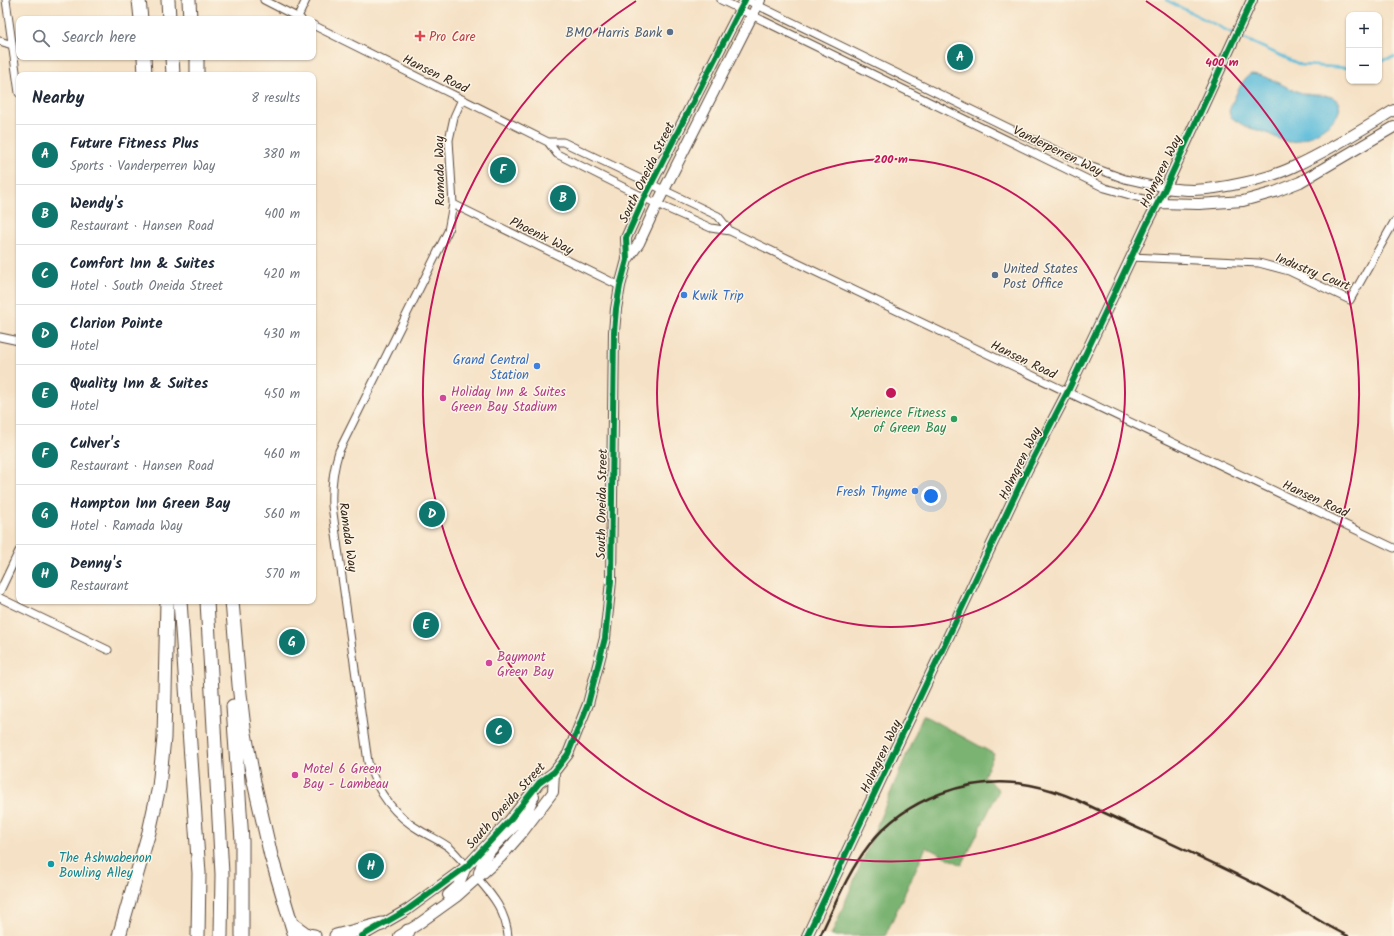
<!DOCTYPE html>
<meta charset="utf-8">
<style>
body{margin:0;font-family:Kalam,sans-serif;background:#f6f6f7;color:#1f2937}
.controls{position:absolute;right:12px;top:12px;display:grid;overflow:hidden;border-radius:8px;box-shadow:0 1px 3px #0004}
.controls button{width:36px;height:36px;display:grid;place-items:center;padding:0;border:0;border-bottom:1px solid #e0e1e3;background:#fff;color:#1f2937;font:20px sans-serif}
.you{position:absolute;left:931px;top:496px;width:14px;height:14px;margin:-10px;border:3px solid #fff;border-radius:50%;background:#1a73e8;box-shadow:0 0 0 6px #1a73e833}
.badge{display:grid;place-items:center;width:26px;height:26px;border-radius:50%;background:#0f766e;color:#fff;font-size:13px;font-weight:700}
.pin{position:absolute;translate:-50% -50%;border:2px solid #fff;box-shadow:0 1px 4px #0006}
.list{margin:0;padding:0;list-style:none}
h2{display:flex;justify-content:space-between;align-items:center;height:52px;margin:0;padding:0 16px;font-size:17px}
h2 small{font-size:13px;font-weight:400;color:#747a83}
.list li{display:grid;grid-template-columns:26px 1fr auto;gap:12px;align-items:center;box-sizing:border-box;height:60px;padding:0 16px;border-top:1px solid #e0e1e3}
.list b{display:block;font-size:15px;white-space:nowrap}
.list p{margin:0;font-size:13px;white-space:nowrap;color:#747a83}
.list em{font-size:13px;font-style:normal;color:#747a83}
.icon{flex:none;width:22px;height:22px;fill:none;stroke:currentColor;stroke-width:2;stroke-linecap:round;stroke-linejoin:round}
.map{position:relative;flex:none;width:1394px;height:936px;overflow:hidden}
.search{position:absolute;background:#fff;box-shadow:0 1px 3px #0004;left:16px;top:16px;width:300px;height:44px;display:flex;align-items:center;gap:10px;box-sizing:border-box;padding:0 14px;border-radius:8px;color:#747a83;font-size:15px}
.panel{position:absolute;background:#fff;box-shadow:0 1px 3px #0004;left:16px;top:72px;width:300px;height:532px;border-radius:8px}
.map>svg:first-child{display:block}
</style>
<div class="map">
<svg width="1394" height="936" viewBox="0 0 1394 936">
<rect width="100%" height="100%" fill="#fcf5e5"/>
<filter id="ink" filterUnits="userSpaceOnUse"><feTurbulence type="fractalNoise" baseFrequency=".025" numOctaves="2"/><feDisplacementMap in="SourceGraphic" scale="8" xChannelSelector="R" yChannelSelector="G"/><feConvolveMatrix kernelMatrix="1 2 1 2 8 2 1 2 1" color-interpolation-filters="sRGB"/></filter>
<filter id="wash" filterUnits="userSpaceOnUse"><feTurbulence type="fractalNoise" baseFrequency=".012" numOctaves="4" result="noise"/><feDisplacementMap in="SourceGraphic" scale="16" xChannelSelector="R" yChannelSelector="G"/><feGaussianBlur stdDeviation="0.9" result="paint"/><feColorMatrix in="noise" values="0 0 0 0 0 0 0 0 0 0 0 0 0 0 0 0 0 1.4 0 .05"/><feComposite in="paint" operator="in"/></filter>
<g filter="url(#wash)">
<rect width="100%" height="100%" fill="#f5e1c5"/>
<!-- forest -->
<path fill="#7ab372" stroke="#5a6e48" d="M923,715L994,754L984,776L999,790L962,865L926,847L885,936H831Z"/>
<!-- water -->
<path fill="#5cbcda" stroke="#4c737c" d="M1252,74C1272,76 1287,90 1306,94C1315,96 1333,93 1338,102C1349,119 1302,143 1290,142C1280,141 1273,135 1264,132C1259,130 1252,129 1247,127C1241,124 1236,121 1231,117L1229,111C1233,102 1242,76 1252,74Z"/>
<g fill="none" stroke-linecap="round" stroke-linejoin="round">
<!-- stream -->
<path stroke="#5cbcda" stroke-width="2.5" d="M1166,0L1234,34
M1238,36L1301,65L1349,68
M1379,61L1394,57"/>
</g>
</g>
<g filter="url(#ink)">
<g fill="none" stroke-linecap="round" stroke-linejoin="round">
<defs>
<path id="street" d="M6,0L19,93
M264,0L301,19
M721,0L1105,188L1158,203
M747,0L1023,135L1092,167L1125,179L1165,188
M298,17L306,0
M313,25L548,142H563L718,216L730,231
M0,41L12,45
M462,99L454,117L449,140L453,204L448,231L339,451C333,470 331,487 332,506L368,762C377,792 393,815 421,831C431,837 441,841 450,848C456,854 461,860 467,866
M548,142L557,154L657,204L711,228L730,231L1394,548
M453,204L620,286
M1131,257L1259,263L1289,271L1350,300L1394,222
M0,337L19,341
M0,591L19,551
M0,598L108,650
M478,879C493,896 506,912 508,936"/>
<path id="secondary" d="M1165,188C1174,189 1184,190 1193,190C1221,189 1268,179 1293,167C1328,151 1362,130 1394,110
M1158,203L1199,204L1243,201L1275,192L1300,182L1394,127
M627,260L639,243L657,204L760,0
M478,878C481,850 511,834 526,813C529,809 531,802 534,796
M448,895L458,886L466,867
M362,936L407,910L467,866L509,821L539,783L554,772L568,754L588,704L605,638L611,581L614,332L616,309L620,286L627,260L626,238L644,198L745,0
M399,936L417,925L456,897L501,857L522,833L553,792L554,772
M807,936L1027,470L1067,393L1147,224L1162,195L1252,0"/>
<path id="highway" d="M139,0L141,19
M168,0L169,19
M189,0L190,19
M144,57L145,75
M172,57L173,75
M197,75V57
M180,601L199,873L198,936
M207,601L222,874L221,936
M232,601L239,685L244,728L254,782L271,856L295,936
M233,706L242,841V936
M292,924L307,935L314,936
M119,936L149,832L159,787L164,738L167,601
M336,936L382,924
M406,936L408,931"/>
</defs>
<!-- street casing -->
<use href="#street" stroke="#574537" stroke-width="9"/>
<!-- secondary casing -->
<use href="#secondary" stroke="#574537" stroke-width="12"/>
<!-- highway casing -->
<use href="#highway" stroke="#574537" stroke-width="15"/>
<!-- street -->
<use href="#street" stroke="#fff" stroke-width="7"/>
<!-- secondary -->
<use href="#secondary" stroke="#fff" stroke-width="10"/>
<!-- highway -->
<use href="#highway" stroke="#fff" stroke-width="13"/>
<!-- rail -->
<path stroke="#3b2a1e" stroke-width="2.5" d="M820,936C835,905 848,872 869,845C905,798 972,774 1030,785C1046,788 1061,793 1077,800C1140,830 1206,858 1269,891C1296,905 1320,923 1348,936"/>
<defs>
<path id="cycleway" d="M362,936L407,910L467,866L509,821L539,783L554,772L568,754L588,704L605,638L611,581L614,332L616,309L620,286L627,260L626,238L644,198L745,0
M807,936L1027,470L1067,393L1147,224L1162,195L1252,0"/>
</defs>
<!-- cycleway casing -->
<use href="#cycleway" stroke="#fcf5e5" stroke-width="8"/>
<!-- cycleway -->
<use href="#cycleway" stroke="#00873e" stroke-width="6"/>
</g>
</g>
<!-- distance rings -->
<g fill="none" stroke="#c2185b" stroke-width="2">
<circle cx="891" cy="393" r="234"/>
<path d="M1146 1A468 468 0 1 1 636 1"/>
</g>
<!-- markers -->
<g fill="#5c6f8a" stroke="#fcf5e5" stroke-width="1.5">
<circle cx="670" cy="32" r="4"/>
<circle cx="995" cy="275" r="4"/>
</g>
<path fill="#e0444e" stroke="#fcf5e5" stroke-width="1.5" d="M418 30h4v4h4v4h-4v4h-4v-4h-4v-4h4z"/>
<g fill="#3f7fe0" stroke="#fcf5e5" stroke-width="1.5">
<circle cx="684" cy="295" r="4"/>
<circle cx="537" cy="366" r="4"/>
<circle cx="915" cy="491" r="4"/>
</g>
<g fill="#d1479c" stroke="#fcf5e5" stroke-width="1.5">
<circle cx="443" cy="398" r="4"/>
<circle cx="489" cy="663" r="4"/>
<circle cx="295" cy="775" r="4"/>
</g>
<circle fill="#2e9e5b" stroke="#fcf5e5" stroke-width="1.5" cx="954" cy="419" r="4"/>
<circle fill="#0f9aa8" stroke="#fcf5e5" stroke-width="1.5" cx="51" cy="864" r="4"/>
<g text-anchor="middle" stroke-width="3" stroke-linejoin="round" paint-order="stroke">
<!-- service labels -->
<g font-size="13" fill="#4e5e75" stroke="#fcf5e5" text-anchor="end">
<text x="662" y="37">BMO Harris Bank</text>
<text x="1003" y="273" text-anchor="start">United States<tspan x="1003" dy="15">Post Office</tspan></text>
</g>
<!-- health labels -->
<g font-size="13" fill="#be3a42" stroke="#fcf5e5" text-anchor="start">
<text x="429" y="41">Pro Care</text>
</g>
<!-- street labels -->
<g font-size="13" fill="#3b2a1e" stroke="#fcf5e5">
<text transform="translate(436 73) rotate(26)" y="5">Hansen Road</text>
<text transform="translate(1058 150) rotate(26)" y="5">Vanderperren Way</text>
<text transform="translate(439 171) rotate(-91)" y="5">Ramada Way</text>
<text transform="translate(1160 171) rotate(-64)" y="5">Holmgren Way</text>
<text transform="translate(646 172) rotate(-64)" y="5">South Oneida Street</text>
<text transform="translate(542 235) rotate(26)" y="5">Phoenix Way</text>
<text transform="translate(1313 271) rotate(22)" y="5">Industry Court</text>
<text transform="translate(1024 359) rotate(26)" y="5">Hansen Road</text>
<text transform="translate(1019 463) rotate(-64)" y="5">Holmgren Way</text>
<text transform="translate(1316 498) rotate(25)" y="5">Hansen Road</text>
<text transform="translate(601 504) rotate(-89)" y="5">South Oneida Street</text>
<text transform="translate(349 537) rotate(82)" y="5">Ramada Way</text>
<text transform="translate(880 756) rotate(-65)" y="5">Holmgren Way</text>
<text transform="translate(505 805) rotate(-48)" y="5">South Oneida Street</text>
</g>
<!-- shop labels -->
<g font-size="13" fill="#366cbe" stroke="#fcf5e5" text-anchor="end">
<text x="692" y="300" text-anchor="start">Kwik Trip</text>
<text x="529" y="364">Grand Central<tspan x="529" dy="15">Station</tspan></text>
<text x="907" y="496">Fresh Thyme</text>
</g>
<!-- hotel labels -->
<g font-size="13" fill="#b23c85" stroke="#fcf5e5" text-anchor="start">
<text x="451" y="396">Holiday Inn &amp; Suites<tspan x="451" dy="15">Green Bay Stadium</tspan></text>
<text x="497" y="661">Baymont<tspan x="497" dy="15">Green Bay</tspan></text>
<text x="303" y="773">Motel 6 Green<tspan x="303" dy="15">Bay - Lambeau</tspan></text>
</g>
<!-- leisure labels -->
<g font-size="13" fill="#27864d" stroke="#fcf5e5" text-anchor="end">
<text x="946" y="417">Xperience Fitness<tspan x="946" dy="15">of Green Bay</tspan></text>
</g>
<!-- culture labels -->
<g font-size="13" fill="#0d838f" stroke="#fcf5e5" text-anchor="start">
<text x="59" y="862">The Ashwabenon<tspan x="59" dy="15">Bowling Alley</tspan></text>
</g>
</g>
<circle cx="891" cy="393" r="6" fill="#c2185b" stroke="#fcf5e5" stroke-width="2"/>
<g font-size="12" text-anchor="middle" font-weight="bold" fill="#c2185b" stroke="#fcf5e5" stroke-width="3" stroke-linejoin="round" paint-order="stroke">
<text x="1222" y="66">400 m</text>
<text x="891" y="163">200 m</text>
</g>
</svg>
<div class="controls">
<button>+</button>
<button>−</button>
</div>
<div class="you"></div>
<div class="pin badge" style="left:960px;top:57px">A</div>
<div class="pin badge" style="left:563px;top:198px">B</div>
<div class="pin badge" style="left:499px;top:731px">C</div>
<div class="pin badge" style="left:432px;top:514px">D</div>
<div class="pin badge" style="left:426px;top:625px">E</div>
<div class="pin badge" style="left:503px;top:170px">F</div>
<div class="pin badge" style="left:292px;top:642px">G</div>
<div class="pin badge" style="left:371px;top:866px">H</div>
<div class="search"><svg class="icon" aria-label="search" viewBox="0 0 24 24"><circle cx="10" cy="10" r="6"/><path d="M15 15l6 6"/></svg>Search here</div>
<section class="panel">
<h2>Nearby<small>8 results</small></h2>
<ul class="list">
<li><span class="badge">A</span><div><b>Future Fitness Plus</b><p>Sports · Vanderperren Way</p></div><em>380 m</em></li>
<li><span class="badge">B</span><div><b>Wendy's</b><p>Restaurant · Hansen Road</p></div><em>400 m</em></li>
<li><span class="badge">C</span><div><b>Comfort Inn &amp; Suites</b><p>Hotel · South Oneida Street</p></div><em>420 m</em></li>
<li><span class="badge">D</span><div><b>Clarion Pointe</b><p>Hotel</p></div><em>430 m</em></li>
<li><span class="badge">E</span><div><b>Quality Inn &amp; Suites</b><p>Hotel</p></div><em>450 m</em></li>
<li><span class="badge">F</span><div><b>Culver's</b><p>Restaurant · Hansen Road</p></div><em>460 m</em></li>
<li><span class="badge">G</span><div><b>Hampton Inn Green Bay</b><p>Hotel · Ramada Way</p></div><em>560 m</em></li>
<li><span class="badge">H</span><div><b>Denny's</b><p>Restaurant</p></div><em>570 m</em></li>
</ul>
</section>
</div>
